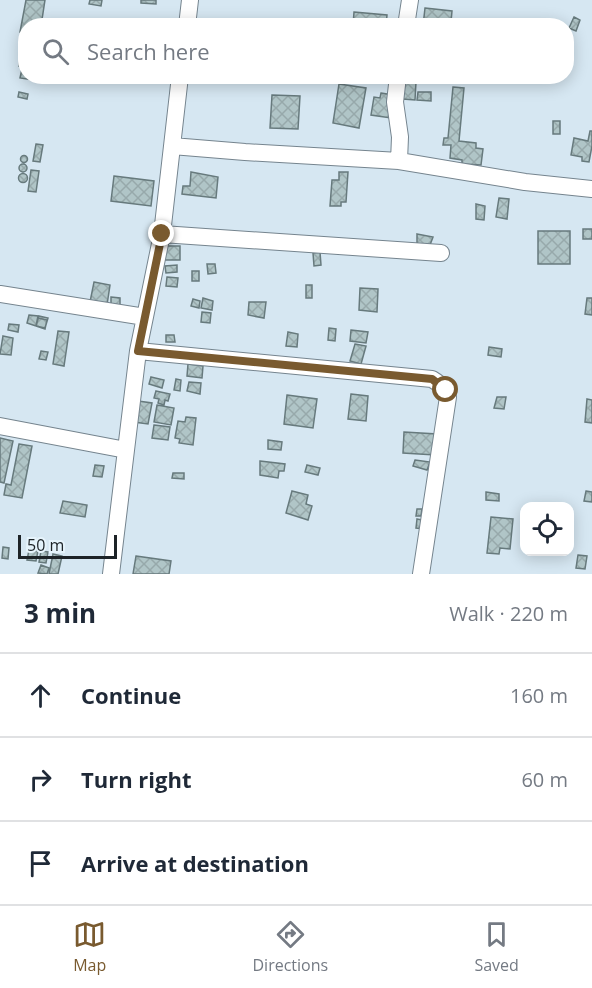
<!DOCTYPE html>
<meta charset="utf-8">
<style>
body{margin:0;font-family:"Open Sans",sans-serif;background:#f6f6f7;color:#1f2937}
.controls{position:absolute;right:18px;bottom:18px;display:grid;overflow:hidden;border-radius:12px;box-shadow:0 3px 15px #0003}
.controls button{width:54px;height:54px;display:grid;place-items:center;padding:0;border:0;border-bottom:2px solid #e0e1e3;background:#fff;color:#1f2937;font:30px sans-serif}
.scale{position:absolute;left:18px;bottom:15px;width:99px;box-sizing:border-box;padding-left:6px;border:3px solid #1d2327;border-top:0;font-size:16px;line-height:21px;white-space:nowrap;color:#1d2327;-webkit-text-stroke:4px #e6f4fc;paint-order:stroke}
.stop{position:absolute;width:18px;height:18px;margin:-14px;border:4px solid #795a2f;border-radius:50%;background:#fff}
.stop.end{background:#795a2f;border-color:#fff;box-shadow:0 2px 6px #0008}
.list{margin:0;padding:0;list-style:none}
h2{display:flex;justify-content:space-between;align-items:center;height:78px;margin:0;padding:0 24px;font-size:26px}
h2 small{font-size:20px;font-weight:400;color:#747a83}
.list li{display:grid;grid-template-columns:39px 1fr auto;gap:18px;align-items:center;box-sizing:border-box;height:84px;padding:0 24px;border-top:2px solid #e0e1e3}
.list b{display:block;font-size:22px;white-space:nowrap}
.list em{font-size:20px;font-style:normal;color:#747a83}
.icon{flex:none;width:33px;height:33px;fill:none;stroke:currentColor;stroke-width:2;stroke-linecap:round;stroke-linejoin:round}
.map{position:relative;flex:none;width:592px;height:574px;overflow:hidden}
.search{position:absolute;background:#fff;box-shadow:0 3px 15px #0003;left:18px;right:18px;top:18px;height:66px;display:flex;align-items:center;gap:15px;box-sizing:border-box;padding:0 21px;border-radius:24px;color:#747a83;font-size:22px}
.sheet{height:330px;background:#fff}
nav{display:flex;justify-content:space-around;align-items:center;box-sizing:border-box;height:84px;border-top:2px solid #e0e1e3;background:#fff;font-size:16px;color:#747a83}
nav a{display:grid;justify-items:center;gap:3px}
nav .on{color:#795a2f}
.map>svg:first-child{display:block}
</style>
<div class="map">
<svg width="592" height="574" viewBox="0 0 592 574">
<defs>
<pattern id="building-cross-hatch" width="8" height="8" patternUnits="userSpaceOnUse" patternTransform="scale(1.5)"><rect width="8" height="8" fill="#b0c5c7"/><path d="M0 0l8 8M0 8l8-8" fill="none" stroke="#97a9ab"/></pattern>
</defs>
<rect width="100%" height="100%" fill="#d6e7f2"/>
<!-- building -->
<path fill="url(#building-cross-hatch)" stroke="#677a7d" stroke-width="1.5" d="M26,0H45L41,26H26V32H20Z
M90,0H102L101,6L89,4Z
M141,0H156V4L141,3Z
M425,8L452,11L451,22L446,21L445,26H423Z
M354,12L387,15L386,26H353Z
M574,17L580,20L576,31L569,28Z
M24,33H26V67L19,66Z
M22,69L26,70V76H33V80L20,78Z
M403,76H434L433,82Z
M404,82H416L415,100L403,99Z
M339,84L366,88L359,128L333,123Z
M453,87L464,88L459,141L476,143V148L483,149L481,165L462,164V160L450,158L451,145H443L444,138H448Z
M19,92L28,94L27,99L18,97Z
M418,92H431V101L417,100Z
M381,93L393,95L391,118L371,115L374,97L380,98Z
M272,95L300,96L298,129L270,128Z
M553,121H560V134H553Z
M590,131H592V146L589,162L582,161V157L571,155L574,138L588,141Z
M36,144L43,145L40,162L33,161Z
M20.5 159a3.5 3.5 0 1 1 7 0a3.5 3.5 0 1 1-7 0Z
M19 168a4 4 0 1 1 8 0a4 4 0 1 1-8 0Z
M31,170L39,171L36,192L28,191Z
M191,172L218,177L216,198L182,194L183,186H190Z
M339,172H348L346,202H341V206H330L332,180H339Z
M18.5 178a4.5 4.5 0 1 1 9 0a4.5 4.5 0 1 1-9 0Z
M114,176L154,181L151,206L111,201Z
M499,198L509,199L507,219L496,217Z
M476,204L485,206L484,220L476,219Z
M583,229H592V239H583Z
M538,231H570V264H538Z
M417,234L433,237L430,245L417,244Z
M162,246H180V260H162Z
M320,252L321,265L314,266L313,253Z
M207,264H215L216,273L208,274Z
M177,265V272L166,273L165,266Z
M192,271H199V281H192Z
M167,277L178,278L177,287L166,286Z
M94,282L110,285L107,305L90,302Z
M306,285H312V298H306Z
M360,288L378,289L377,312L359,310Z
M111,297L120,298V308H111Z
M203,298L213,301L212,310L201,308Z
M587,298H592V315L585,314Z
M193,299L200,301L199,308L191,306Z
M249,302H266L264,318L248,315Z
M202,312L211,313L210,323L201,322Z
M29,315L38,316L36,326L27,323Z
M39,316L48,318L45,328L36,326Z
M38,318L47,320L45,329L36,326Z
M9,324L19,325L18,332L8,330Z
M329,328L336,329L335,341L328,340Z
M351,330L368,332L366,343L350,341Z
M58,331L69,332L64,366L53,364Z
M288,332L298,334L297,347L286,346Z
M166,335H174L175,342H166Z
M3,336L13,338L11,355L0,354Z
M355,344L366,346L361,364L350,361Z
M489,347L502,349L501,357L488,355Z
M41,351L48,352L46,360L39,359Z
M188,364L203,366L202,378L187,376Z
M151,377L164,380L162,388L149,384Z
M176,379L181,380L180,391L174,390Z
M189,382L201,383L200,394L187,391Z
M156,391L170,394L168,401L165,400L164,405L158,403L159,399L154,398Z
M351,394L368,396L366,421L348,419Z
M287,395L317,399L313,428L284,424Z
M497,397H506L504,409L494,408Z
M587,399L592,400V423L585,422Z
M138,401L152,403L148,424L134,422Z
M157,405L174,408L171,425L154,422Z
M186,417L196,418L193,445L179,443L180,439L175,438L178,421L185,422Z
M154,425L170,427L168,440L152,438Z
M404,432L437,434L435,455L403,453Z
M0,438L13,441L4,483L0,482Z
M268,440L282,442L281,450L268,449Z
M19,444L32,446L22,498L4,495L6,484L11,485Z
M415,460L430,462L427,470L413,466Z
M260,461L285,464L284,471H279L278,478L260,475Z
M95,465L104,466L102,477L93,476Z
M307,465L320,468L318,475L305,472Z
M173,473H184V479L172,478Z
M292,491L308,495L306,504L312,506L308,520L286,513Z
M586,491L592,492V502L584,501Z
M486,492L499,494V501L486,500Z
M63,501L87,505L85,517L60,513Z
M417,509H422L421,516H416Z
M491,517L513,519L510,549L500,548L499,554L487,553Z
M417,519L427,521L425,529L416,528Z
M3,547L9,548L8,559L2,558Z
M29,550L38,551L36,561L27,560Z
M41,551L48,552L46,563L39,562Z
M53,554L62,556L58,574H49Z
M578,555L587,556L585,569L576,568Z
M136,556L171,561L169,574H133Z
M41,565L49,568L47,574L38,573Z"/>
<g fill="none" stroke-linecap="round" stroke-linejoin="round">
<defs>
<path id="minor" d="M187,26L190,0
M406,26L410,0
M398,76L395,102L400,137L399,161
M172,146L245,152L399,161L525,182L592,189
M162,234L441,253
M0,294L145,317
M138,351L432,379C440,384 445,388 448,397L421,574
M0,426L126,450
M111,574L138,351L162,234L180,76"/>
</defs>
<!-- minor casing -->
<use href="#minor" stroke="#75848e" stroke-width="18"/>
<!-- minor -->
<use href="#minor" stroke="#fff" stroke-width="16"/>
</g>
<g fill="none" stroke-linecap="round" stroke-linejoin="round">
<!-- route -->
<path stroke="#795a2f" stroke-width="8" d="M162,234L138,351L432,379L446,390"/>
</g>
</svg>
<div class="controls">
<button><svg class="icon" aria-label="locate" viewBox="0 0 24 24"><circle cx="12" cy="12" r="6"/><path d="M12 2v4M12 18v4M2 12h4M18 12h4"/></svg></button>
</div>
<div class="scale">50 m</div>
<div class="stop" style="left:446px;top:390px"></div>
<div class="stop end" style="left:162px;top:234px"></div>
<div class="search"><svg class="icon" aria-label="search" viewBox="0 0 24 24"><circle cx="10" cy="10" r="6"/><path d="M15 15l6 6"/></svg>Search here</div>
</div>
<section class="sheet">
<h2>3 min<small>Walk · 220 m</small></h2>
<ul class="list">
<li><svg class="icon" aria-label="ahead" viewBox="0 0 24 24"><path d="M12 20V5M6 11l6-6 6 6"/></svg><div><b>Continue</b></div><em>160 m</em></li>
<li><svg class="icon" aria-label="right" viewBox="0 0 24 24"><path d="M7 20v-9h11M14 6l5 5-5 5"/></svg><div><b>Turn right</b></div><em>60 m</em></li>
<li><svg class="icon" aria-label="arrive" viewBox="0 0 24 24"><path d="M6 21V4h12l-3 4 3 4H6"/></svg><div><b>Arrive at destination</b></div></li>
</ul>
</section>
<nav>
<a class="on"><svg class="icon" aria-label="map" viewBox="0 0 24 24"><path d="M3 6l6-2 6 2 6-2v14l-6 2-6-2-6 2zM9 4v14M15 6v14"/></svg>Map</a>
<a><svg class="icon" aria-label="directions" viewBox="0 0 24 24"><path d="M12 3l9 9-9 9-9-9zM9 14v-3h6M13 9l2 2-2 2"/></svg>Directions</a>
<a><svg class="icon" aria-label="saved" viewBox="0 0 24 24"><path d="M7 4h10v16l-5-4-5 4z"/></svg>Saved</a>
</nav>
